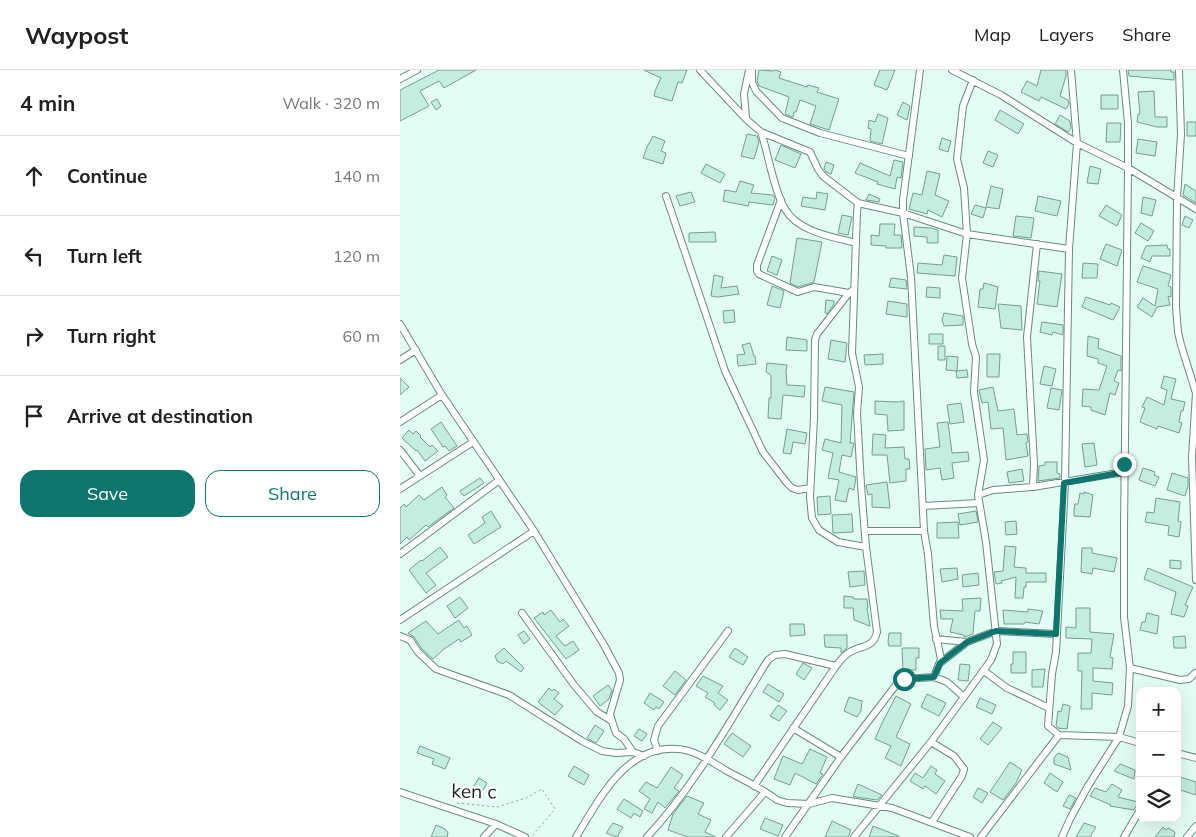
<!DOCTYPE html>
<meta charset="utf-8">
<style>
body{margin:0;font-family:Mulish,sans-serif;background:#f2f2f2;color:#202124}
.controls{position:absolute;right:15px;bottom:15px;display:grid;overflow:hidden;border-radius:10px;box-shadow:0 5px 20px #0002}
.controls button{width:45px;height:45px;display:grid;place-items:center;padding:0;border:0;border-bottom:1px solid #e0e0e0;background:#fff;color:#202124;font:25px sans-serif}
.stop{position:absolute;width:15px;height:15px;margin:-11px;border:4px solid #0f766e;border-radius:50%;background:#fff}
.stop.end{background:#0f766e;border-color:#fff;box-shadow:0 1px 5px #0008}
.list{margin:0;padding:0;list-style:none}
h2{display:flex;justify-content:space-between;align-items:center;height:65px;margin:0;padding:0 20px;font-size:21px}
h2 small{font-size:16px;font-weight:400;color:#757577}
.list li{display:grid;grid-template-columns:32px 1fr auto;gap:15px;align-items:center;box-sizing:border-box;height:80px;padding:0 20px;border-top:1px solid #e0e0e0}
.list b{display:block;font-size:19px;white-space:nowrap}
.list em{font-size:16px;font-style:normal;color:#757577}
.actions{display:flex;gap:10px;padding:15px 20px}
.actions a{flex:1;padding:11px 0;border:1px solid #0f766e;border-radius:15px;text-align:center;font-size:18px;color:#0f766e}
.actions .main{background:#0f766e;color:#fff}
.icon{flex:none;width:28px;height:28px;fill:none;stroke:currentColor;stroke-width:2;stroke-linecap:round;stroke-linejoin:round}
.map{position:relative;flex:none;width:796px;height:767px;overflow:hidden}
header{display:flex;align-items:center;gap:30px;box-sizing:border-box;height:70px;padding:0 25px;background:#fff;border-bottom:1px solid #e0e0e0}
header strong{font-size:24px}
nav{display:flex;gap:28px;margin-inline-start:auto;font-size:18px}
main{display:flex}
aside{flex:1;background:#fff}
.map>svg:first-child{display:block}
</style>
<header>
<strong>Waypost</strong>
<nav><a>Map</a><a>Layers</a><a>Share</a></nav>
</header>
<main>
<aside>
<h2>4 min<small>Walk · 320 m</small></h2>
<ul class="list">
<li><svg class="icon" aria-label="ahead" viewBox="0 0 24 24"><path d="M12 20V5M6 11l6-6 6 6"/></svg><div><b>Continue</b></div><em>140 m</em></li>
<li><svg class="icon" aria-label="left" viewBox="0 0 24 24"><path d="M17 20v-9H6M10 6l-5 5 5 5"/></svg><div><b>Turn left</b></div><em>120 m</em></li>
<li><svg class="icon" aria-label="right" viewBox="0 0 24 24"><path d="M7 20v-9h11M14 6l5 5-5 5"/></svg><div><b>Turn right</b></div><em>60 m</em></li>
<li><svg class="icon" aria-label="arrive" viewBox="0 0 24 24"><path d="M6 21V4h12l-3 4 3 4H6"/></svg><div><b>Arrive at destination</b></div></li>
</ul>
<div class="actions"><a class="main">Save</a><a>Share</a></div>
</aside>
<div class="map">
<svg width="796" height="767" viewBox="0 0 796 767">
<rect width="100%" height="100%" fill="#e4fdf4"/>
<!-- building -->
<path fill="#c3eddf" stroke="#759d90" d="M39,0H76L44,18L39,11L20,21L29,36L0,51V20Z
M244,0H287L282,13L278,12L272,31L254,26L255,21L261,8Z
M359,0L373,1L375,0L381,2L379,8L407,17L408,15L419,18L417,22L439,29L429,60L410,54L416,36L400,30L396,42H394L393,47L385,44L389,27L359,16L357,11Z
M480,0H495L487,20L474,15Z
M641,0H666V6L660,26L668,30L669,34L666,39L641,27L639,31L621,22L627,11L637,16Z
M728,0H771V2H774V10L729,6Z
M754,21L755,47H767V57H757L737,52L738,44H740L738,22Z
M701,25H718V39H701Z
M37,29L41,36L36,40L31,32Z
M503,32L510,36L507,50L497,45Z
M600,40L624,54L618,64L595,50Z
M478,44L488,48L482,74L470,71L471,59L468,58L469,50L475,52Z
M660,45L670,51L671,58L668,62L655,54Z
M787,52H796V66H787Z
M707,53H721L720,72H706Z
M347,64L357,66L359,72L354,89L341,86Z
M253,66L265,71L261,81L266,83L263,94L243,88L247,77Z
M542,68L551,71L548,82L539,79Z
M738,69L757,72L755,86L736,83Z
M381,75L401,84L395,98L375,90Z
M588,81L598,85L593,97L583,93Z
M494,90L503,92L501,108L497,107L495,119L477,114L478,112L455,103L460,93L490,106Z
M426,92L434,95L431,104L426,102L424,98Z
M306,94L325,104L320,113L301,103Z
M690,96L701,99L698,114L687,113Z
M527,101L540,104L535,125L549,131L542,147L528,140L527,144L509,139L513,123L522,125Z
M340,111L354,115L351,123L373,125L375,128L373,135L349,132L348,136L323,131L325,120L336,122Z
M785,114L796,121V133L783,125Z
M591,116L603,119L599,139L586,137Z
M291,122L295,132L280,136L276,126Z
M417,122L428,124L425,140L401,136L403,127L416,129Z
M469,124L480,129L479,132L466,130Z
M638,126L661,131L657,146L635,141Z
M743,127L756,130L752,146L741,143Z
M575,135L586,138L583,148L571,144Z
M706,135L722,145L717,156L699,146Z
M442,145L452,147L448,165L438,163Z
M616,146L634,148L631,168L613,166Z
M785,146L793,150L789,158L782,155Z
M741,153L754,161L748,171L735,163Z
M480,154H495L494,165H501L502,178H486V176L471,175V165L479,166Z
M514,157L531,158L538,160V173H527V167L514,166Z
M315,162L316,172H289V163Z
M397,168L422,172L414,212L398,217L390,213Z
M706,174L722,180L717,196L700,189Z
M767,175L768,179H770V186H752L750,192L741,188L746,176Z
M544,185L557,187L555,206L517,203L518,193L542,195Z
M372,186L382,190L377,205L367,201Z
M683,193L698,194L697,208H682Z
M743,196L771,205L768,216L771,217V227L768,226L770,235L757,237L752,247L737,237L743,228L755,236L758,219L737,212Z
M639,201L662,204L657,237L637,234L640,211H638Z
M314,205L323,207L321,218L337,216L339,224L318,227L311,226Z
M491,208L506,210L507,219L489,217Z
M584,213L598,217L595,239L578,237L580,219H583Z
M372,216L384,221L380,238L367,235Z
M527,217L540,218V228L526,227Z
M686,227L710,235L711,233L720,237L713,250L682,237Z
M426,230L434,231V234L427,244L425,243Z
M488,231L507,234V247L486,244Z
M598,234L621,236L622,260L601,258Z
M334,240L335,252L324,253L323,241Z
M544,243L563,246V255L544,256L542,250Z
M642,252L663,255V265L653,262L652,265L640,262Z
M529,264H543V274H529Z
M688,266L699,269L698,278L721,286V301L718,300L714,311L719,313L715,325L710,323L705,345L691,340V337L682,336L683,319L699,320L707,296L698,293V289L687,286Z
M387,267L407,270V281L386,280Z
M431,270L447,273L445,292L428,289Z
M350,273L354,286H355L356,294L338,296L337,285L345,284L342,275Z
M538,276H545V290H538Z
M483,284V294L465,295L464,285Z
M587,284H600L599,307H587Z
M547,286L558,287L557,301L546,300Z
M367,293L387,295L386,301L387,315L405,316L404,327L383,325L381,349L368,348L369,328H371V305L366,302Z
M644,296L656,299L652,316L640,314Z
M567,300L568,307L557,308L556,301Z
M764,306L776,309L771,329L785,332L783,341H781L779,352L782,353L779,363L758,356L757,359L740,352L745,338L742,337L747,327L764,335L767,320L761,318Z
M0,308L9,317L0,325Z
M425,317L454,322L450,373H454L451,387L442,385L439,402L456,407L454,420L449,418L446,432L435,430L439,410L428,408L433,383L422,380L425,369L441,373L442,335L422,331Z
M593,317L598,341L614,339L617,365L627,364L628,372L626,373L628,386L606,390L603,358L591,359L588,332L582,333L579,320Z
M651,318L662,320L659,340L647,338Z
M475,331L497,332L504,331V360L488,361L487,345L475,344Z
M561,333L564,352L550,354L547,335Z
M41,352L57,376L49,381L45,376L43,377L31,359Z
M548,352L552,383L568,382L569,391L552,393L554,408L542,410L540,398L526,400L525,379L540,377L537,353Z
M387,359L407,363L405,374L393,372L391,384L383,383Z
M9,360L13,364L16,361L21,366L20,367L30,377L32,375L38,381L25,391L17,380L16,381L2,368Z
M473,364L486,365L485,378L504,377L505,389H509L510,399H506V411L490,413L487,385H472Z
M694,373L697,395L685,397L682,374Z
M645,392H657V403L660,404V408L638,411L639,396L645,395Z
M743,398L755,402L754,405L759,407L755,416L739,410Z
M622,399L624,411L609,413L607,402Z
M772,403L788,408V416L785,426L767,420Z
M80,408L84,413L64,426L60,421Z
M487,412L490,438L472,437V424L468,425L466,415Z
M42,417L47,425L45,427L54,438L28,457L26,455L9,470L7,467L0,474V438L4,434L6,437L19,425L24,430Z
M684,422L693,425L690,447L674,446V440L675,434H678L680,423L684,424Z
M430,426L431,444L418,445L417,427Z
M756,428L780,432L778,451L781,452L779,467L768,465L769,456L745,452L747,442L754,443Z
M91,441L101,457L74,474L68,465L85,453L82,447Z
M576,441L578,452L560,455L558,444Z
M452,444L453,462L433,463L432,445Z
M616,451L617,464L606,465L605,452Z
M558,452L559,468H537V453Z
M605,476L616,477L614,497L626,498V503H646V512H626V517H624L623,528H615L616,507L601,511L602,513L596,514L594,502L603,501Z
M40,477L48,487L26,503L36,515L26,523L9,500L21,490L22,491Z
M682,478H692V483L717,488L714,502L693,498L692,504L681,502Z
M770,490L781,491V499L770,498Z
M557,498L558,509L542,512L540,499Z
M748,498L793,517L785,535L788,536L784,547L771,544L776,522L744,509Z
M464,501L465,515L450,517L448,502Z
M578,503L579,515L563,517L562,505Z
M444,526L453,527L454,529H467L468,538H467L470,556L454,550L453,538H444Z
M60,527L68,538L55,548L47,536Z
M581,528L580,541H575L573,564L564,567V565L550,562L553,549H541L540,540L563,541L562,529Z
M676,538H690V562L714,564L710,587L713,588L712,599L693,598V611L713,613L712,625L692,623V639H681L682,601H678V583H691L692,569L666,568V557L676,558Z
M628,539L643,541L639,554L625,552L624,554H604L603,540L628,542Z
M151,540L160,552L163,549L169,556L156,566L165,576L173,571L179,580L166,589L134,548L143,542L144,545Z
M747,543L759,546L757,564L740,560L742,552H745Z
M59,550L64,558L67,556L72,565L61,572L59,569L44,579L33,589L22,579L14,567L8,563L26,551L38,564Z
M390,554H404L405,565L390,566Z
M124,561L130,569L124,574L118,565Z
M489,563H501V576H489L488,572Z
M424,565H447V578L441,583V578L425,577Z
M785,566L786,578H774L773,567Z
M104,578L124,598L121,602L106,591L103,594L97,591L95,586Z
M335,578L348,587L343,595L329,587Z
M502,578H519V588H516V600H503Z
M613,582H626V603H611V594H613Z
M403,593L412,598L404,610L396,604Z
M560,594L570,595L568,611L558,610Z
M645,599L643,617H632V600Z
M275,601L286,610L275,625L263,616Z
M303,606L323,616L318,623L328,630L320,640L314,635L315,633L305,627L308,623L296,616Z
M368,614L384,624L379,632L363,622Z
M208,615L212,620L209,629L200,636L193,626Z
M149,618L152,621L154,619L159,623L154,629L163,636L155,645L138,632Z
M250,623L264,632L259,639L256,637L254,640L244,633Z
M527,624L546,633L539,646L521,637Z
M496,626L511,634L496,667L510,674L501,696L485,688L491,676L475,669L482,653Z
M449,627L462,631L461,641L457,647L444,641Z
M580,628L596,635L592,644L576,637Z
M663,634L670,636L667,659L658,658L656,656L658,641L661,642Z
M378,635L387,641L379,651L370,646Z
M593,652L602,658L588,675L580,669Z
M195,655L204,661L196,673L187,668Z
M239,659L247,664L242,671L234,666Z
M332,663L351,676L343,687L324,674Z
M20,676L50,688L45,699L32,694L34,689L17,683Z
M410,679L427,687L420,703L423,704L416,714L395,703L390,715L374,709L383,686L402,694Z
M658,683L668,687L671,700L654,694V688Z
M610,692L622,700L616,713L603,730L590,722Z
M720,694L735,700L734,709L714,701Z
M174,696L189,705L184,715L168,706Z
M531,696L537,700L535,704L545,711L536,724L525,716L523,719L510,711L515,703L523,708Z
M271,697L283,705L274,718L279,721L265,738L258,732L252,743L244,739L250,729L239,721L246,712L257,718Z
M650,703L663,712L657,722L644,713Z
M777,706L796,712V725L777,719Z
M79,708L87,713L79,727L70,722Z
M458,714L482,725L477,730L456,727L453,726Z
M712,714L722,720L718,727L738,732L734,740L710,736L711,735L690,726L695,718L706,722Z
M578,718L588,723L582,733L573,727Z
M669,725L676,728L670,739L663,736Z
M287,726L304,733L298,744L311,750L305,762L316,767H288L268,760L273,744Z
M224,729L243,741L240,747L234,743L231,748L217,739Z
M365,748L383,755L378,766L360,759Z
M432,751L451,760L448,767H425Z
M213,753L223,757L217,767L206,763Z
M684,753L696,757L690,767H676Z
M36,755L45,759V760L48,762L47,767H31Z
M473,756L499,766V767H469Z
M763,757L766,760L768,758L775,762L774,767H755Z"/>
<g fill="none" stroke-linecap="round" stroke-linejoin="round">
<defs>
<path id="street" d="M300,0L346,49L361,62L410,82L418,99L423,106L458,133L503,143L567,164L669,179
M352,0V12L356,21L382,48L420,63L509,86
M520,0L503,130V143L511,207L524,461L528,484L534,556L541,589L534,607
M552,0L601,25L677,73L728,98L796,139
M671,0L677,73L669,179L665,413L656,582L652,604L648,656L659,665L719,667L740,673
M779,0L781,64L777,128L776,237L778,262L781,275L796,323L792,387L796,510
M0,9L17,0
M346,48L344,24L349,0
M361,62C368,83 374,121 385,139C398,162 433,167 456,173
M266,126L325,301L363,382L387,413L392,418L398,420L410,418
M381,130L357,195V201L359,204L398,222L414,217L449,223
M454,219L449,223L417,264L415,270L414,348L410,427L412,448L419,460L438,472L466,477
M0,254L42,325L134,461L204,575L219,603L220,610L210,644L212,651L216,663L224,669L233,682L244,686
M0,290L16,280
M0,352L42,325
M0,380L20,406
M633,417L634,394L627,267L637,174
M0,419L73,372
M578,425L593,420L633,417L724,402
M523,436L579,433
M465,461H524
M0,484L98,411
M122,543L174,615L197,642L212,651
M0,550L134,461
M0,566L10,570L18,582L36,599L109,625L182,671L202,681L216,683L233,682
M536,569L567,572L596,561L656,564
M540,593L567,572
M730,598L780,610L789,609L795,603
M584,601L607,618L649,638
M393,658L441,687
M531,672L554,686L564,699L562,706L532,752
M258,681L254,670L258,656L328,561
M777,683L796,688
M354,716L436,596
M0,722L96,754L125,767
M84,767L96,754
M176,767C199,730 226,674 278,679C295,680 312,692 327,701C343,710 362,718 377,730L387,733L409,734L432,728L492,738L570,767
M247,767C295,716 331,649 368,590L375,585L385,584L436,596C439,592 443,587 447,584C460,574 473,580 477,562L466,477L461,415L457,343L459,317L452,283L457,142L458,133
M326,767L365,722
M385,767L441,687L496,615L504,609L534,607L547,612L564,627
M454,767L531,672L564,627L591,590L597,574L586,472L578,425L584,390L574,322L576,287L572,274L562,208L567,164L564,118L557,89L563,36L573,10
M581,767L659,665
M662,767L670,749L688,716L719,667L728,636L730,598L724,547V458L728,98V53L723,0
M724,767L740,740
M787,767L796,756"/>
</defs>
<!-- street casing -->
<use href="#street" stroke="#658c7f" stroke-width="8"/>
<!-- path -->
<path stroke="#97aca5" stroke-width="1" stroke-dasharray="2.5 2.5" stroke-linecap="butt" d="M57,733L97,737L126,728L142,719L155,739L132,766"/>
<!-- street -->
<use href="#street" stroke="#fff" stroke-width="6"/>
</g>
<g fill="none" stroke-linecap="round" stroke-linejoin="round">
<!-- route -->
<path stroke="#0f766e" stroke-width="6" d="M504,609L534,607L540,593L567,572L596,561L656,564L664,413L724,402V394"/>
</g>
<g text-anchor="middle" stroke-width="4.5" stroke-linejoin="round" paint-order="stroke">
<!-- street labels -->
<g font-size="19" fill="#13231e" stroke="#fff">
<text transform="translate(74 721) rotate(1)" y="7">ken c</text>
</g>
</g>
</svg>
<div class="controls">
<button>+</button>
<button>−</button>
<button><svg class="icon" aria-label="layers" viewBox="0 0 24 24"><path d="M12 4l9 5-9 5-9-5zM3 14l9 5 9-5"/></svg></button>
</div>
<div class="stop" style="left:504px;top:609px"></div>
<div class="stop end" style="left:724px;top:394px"></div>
</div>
</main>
